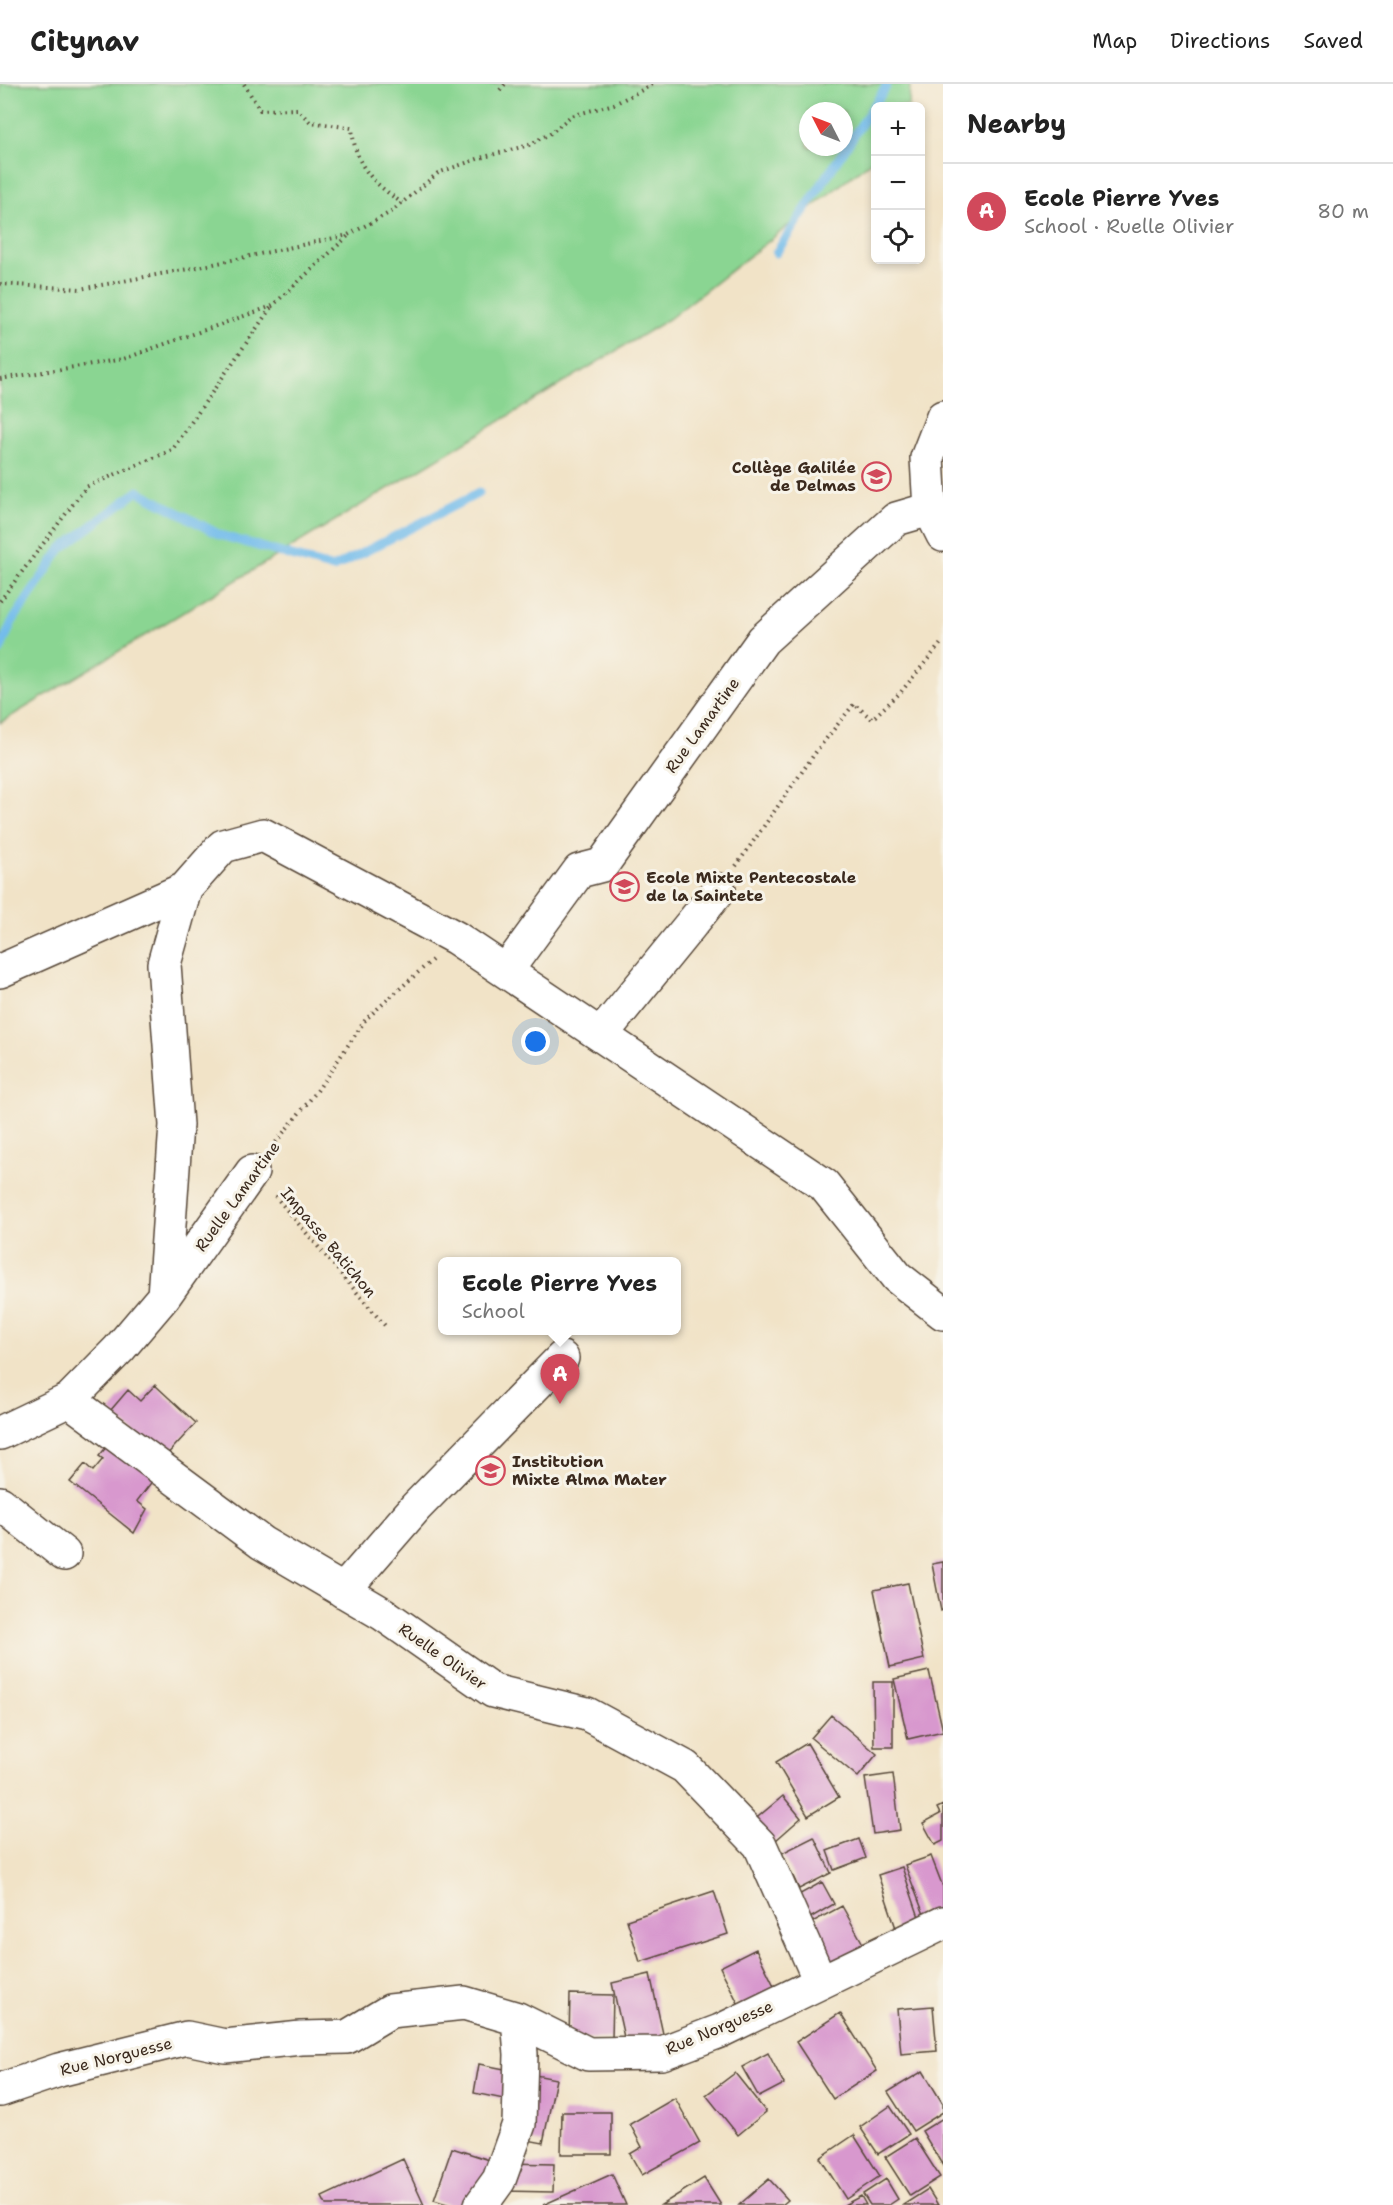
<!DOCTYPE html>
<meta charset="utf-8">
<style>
body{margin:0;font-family:"Shantell Sans",sans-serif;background:#f6f6f6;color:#222}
.controls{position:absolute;right:18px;top:18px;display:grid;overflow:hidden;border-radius:9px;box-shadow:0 3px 9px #0003}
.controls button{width:54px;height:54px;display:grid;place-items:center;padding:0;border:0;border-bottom:2px solid #e0e0e0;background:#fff;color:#222;font:30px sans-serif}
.compass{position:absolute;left:799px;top:18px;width:54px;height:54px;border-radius:50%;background:#fff;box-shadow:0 3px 9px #0003;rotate:312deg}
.you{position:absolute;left:536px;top:958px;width:21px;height:21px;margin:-15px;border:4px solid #fff;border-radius:50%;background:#1a73e8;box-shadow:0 0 0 9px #1a73e833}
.badge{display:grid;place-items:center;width:39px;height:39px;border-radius:50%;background:#d1495b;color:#fff;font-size:20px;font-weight:700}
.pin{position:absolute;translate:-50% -50px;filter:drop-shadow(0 2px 3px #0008)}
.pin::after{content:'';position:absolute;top:32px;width:21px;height:18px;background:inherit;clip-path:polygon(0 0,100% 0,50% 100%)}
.popup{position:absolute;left:438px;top:1173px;width:243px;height:78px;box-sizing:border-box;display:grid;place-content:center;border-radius:9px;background:#fff;filter:drop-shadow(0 2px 4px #0005);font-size:20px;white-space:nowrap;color:#767676}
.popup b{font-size:22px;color:#222}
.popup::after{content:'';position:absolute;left:50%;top:100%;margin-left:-12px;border:12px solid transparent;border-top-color:#fff}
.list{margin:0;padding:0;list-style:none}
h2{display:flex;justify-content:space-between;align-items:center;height:78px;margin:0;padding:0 24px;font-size:26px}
h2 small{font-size:20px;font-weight:400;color:#767676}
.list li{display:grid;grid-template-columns:39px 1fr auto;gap:18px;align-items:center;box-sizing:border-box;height:96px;padding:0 24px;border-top:2px solid #e0e0e0}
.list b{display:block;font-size:22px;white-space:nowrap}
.list p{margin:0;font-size:20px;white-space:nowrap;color:#767676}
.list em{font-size:20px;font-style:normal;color:#767676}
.icon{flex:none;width:33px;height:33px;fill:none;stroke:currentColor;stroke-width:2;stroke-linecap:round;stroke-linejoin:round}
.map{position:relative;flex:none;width:943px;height:2121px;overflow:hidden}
header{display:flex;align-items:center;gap:36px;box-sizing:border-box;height:84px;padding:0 30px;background:#fff;border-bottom:2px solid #e0e0e0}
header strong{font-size:28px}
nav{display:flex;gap:33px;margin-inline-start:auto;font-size:21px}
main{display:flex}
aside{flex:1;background:#fff}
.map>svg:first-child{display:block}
</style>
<header>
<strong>Citynav</strong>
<nav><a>Map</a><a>Directions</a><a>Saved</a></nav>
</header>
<main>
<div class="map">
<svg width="943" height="2121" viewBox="0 0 943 2121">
<rect width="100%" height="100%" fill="#f7f3e8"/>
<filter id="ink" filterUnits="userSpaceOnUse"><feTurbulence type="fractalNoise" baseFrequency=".0167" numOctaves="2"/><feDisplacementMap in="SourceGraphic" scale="12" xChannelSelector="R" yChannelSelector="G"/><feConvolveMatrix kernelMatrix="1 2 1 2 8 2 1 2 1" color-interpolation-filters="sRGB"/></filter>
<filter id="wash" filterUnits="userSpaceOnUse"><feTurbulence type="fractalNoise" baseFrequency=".008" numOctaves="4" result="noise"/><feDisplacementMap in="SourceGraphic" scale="24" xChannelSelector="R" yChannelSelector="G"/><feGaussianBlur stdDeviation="1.35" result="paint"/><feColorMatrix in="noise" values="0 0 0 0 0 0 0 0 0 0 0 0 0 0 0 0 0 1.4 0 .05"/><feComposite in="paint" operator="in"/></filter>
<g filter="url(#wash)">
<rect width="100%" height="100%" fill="#f1e3c7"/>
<!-- green -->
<path fill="#8ad592" stroke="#628058" stroke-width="1.5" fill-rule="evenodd" d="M0,0H910L909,22H876L875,74L669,235L0,639ZM808,27H844V63H808Z"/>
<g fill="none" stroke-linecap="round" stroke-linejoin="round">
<!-- stream -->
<path stroke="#72bceb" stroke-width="9" d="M776,169L886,3V0
M0,566L12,538L61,465L138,407L220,451L333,484L479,409"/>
</g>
<g id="blocks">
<!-- building -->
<path fill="#d898ce" d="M155,1301L196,1339L163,1375L110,1327L128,1306L140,1317Z
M108,1361L157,1391L137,1417L147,1425L134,1449L70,1398L85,1380L93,1387L103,1375L99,1372Z
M943,1478V1526L941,1527L932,1480Z
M908,1499L924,1575L890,1583L874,1506Z
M929,1587L943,1647L908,1655L894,1595Z
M873,1598H893V1663H874Z
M831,1631L877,1670L858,1693L811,1654Z
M807,1659L839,1713L808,1732L776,1678Z
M893,1690L900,1746L873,1750L865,1694Z
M783,1712L801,1734L767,1764L747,1742Z
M943,1721V1757L935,1761L923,1739L940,1730L937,1724Z
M814,1753L831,1789L799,1805L782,1769Z
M859,1755L866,1774L834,1786L827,1767Z
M931,1772L943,1803V1826L925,1833L905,1781Z
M902,1783L922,1842L898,1850L878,1791Z
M822,1798L834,1820L805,1837L793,1814Z
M714,1807L728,1850L640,1878L627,1836Z
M842,1822L867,1867L826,1889L801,1844Z
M756,1865L778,1910L742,1927L720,1883Z
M650,1890L665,1959L627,1967L612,1899Z
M570,1910L613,1911L612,1955L569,1954Z
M933,1922L937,1967L901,1970L897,1925Z
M840,1929L877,1987L833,2015L796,1958Z
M768,1969L784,2000L759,2013L742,1983Z
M479,1980L556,1995L543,2059L511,2053L518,2018L474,2009Z
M923,1987L943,2020V2028L913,2047L888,2008Z
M735,1989L766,2028L738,2051L706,2011Z
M675,2014L700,2059L642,2091L630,2070L642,2063L630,2040Z
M890,2022L909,2050L878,2070L860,2043Z
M562,2028H611V2070H561Z
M943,2034V2082L922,2047Z
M854,2051L880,2092L846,2115L820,2074Z
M915,2054L940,2093L910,2112L885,2073Z
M452,2064L499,2079L485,2121H450L434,2116Z
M403,2075L424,2121H326L322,2113Z
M504,2079L554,2080L553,2108L503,2107Z
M612,2090L626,2121H543Z
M704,2094L721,2121H661Z
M769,2095L788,2116L782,2121H739Z
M886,2095L898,2115L889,2121H870L863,2110Z
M928,2105L938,2121H903Z
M861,2112L866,2121H844Z"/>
</g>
</g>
<g filter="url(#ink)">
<use href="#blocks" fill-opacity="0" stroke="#564637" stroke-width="1.5"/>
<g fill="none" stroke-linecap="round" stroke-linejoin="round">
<defs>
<path id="minor" d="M943,333L927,374L930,425L943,451
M0,887L185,805
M506,887L579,787L602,781L763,556L896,435L930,425
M601,951L719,806
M164,1212L176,1041L164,880L185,805L223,762L263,751L456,854L824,1101L897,1193L943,1229
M69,1316L262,1459L383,1530L493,1607L587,1630L685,1683L760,1761L820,1897
M0,1349L69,1316L119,1265L164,1212L252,1088
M0,1419L64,1470
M343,1507L416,1423L562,1274
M0,2006L59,1986L187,1954L225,1962L301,1954L347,1953L390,1927L464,1919L518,1935L588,1970L662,1969L720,1947L943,1839
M481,2121L499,2096L519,2040L521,1970L518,1935"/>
</defs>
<!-- minor casing -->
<use href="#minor" stroke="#564637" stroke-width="36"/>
<!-- path -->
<path stroke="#564637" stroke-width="4" stroke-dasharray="1.5 4.5" stroke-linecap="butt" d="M244,0L260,26L297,25L310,38L352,44C355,82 372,98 402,119
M500,6L505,0
M0,200L80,205L204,182L348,151L391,128L438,89L480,74L529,61L551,49L571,32L614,20L654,0
M0,295L123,275L272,222L348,152
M0,517L86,403L172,366L272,222
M736,782L818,665L854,620L872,635L900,609L943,557
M272,1063L317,1007L366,935L432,876
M275,1112L387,1244"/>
<!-- minor -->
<use href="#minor" stroke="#fff" stroke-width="33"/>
</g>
</g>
<!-- icons -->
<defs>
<symbol id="school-ring" viewBox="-11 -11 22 22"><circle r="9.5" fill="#f7f3e8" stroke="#d1495b" stroke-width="1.5"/><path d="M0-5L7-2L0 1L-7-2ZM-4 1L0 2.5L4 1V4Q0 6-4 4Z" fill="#d1495b"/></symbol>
</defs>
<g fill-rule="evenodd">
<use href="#school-ring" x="860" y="376" width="33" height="33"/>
<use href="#school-ring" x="608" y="786" width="33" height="33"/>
<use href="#school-ring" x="474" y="1370" width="33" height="33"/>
</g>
<g text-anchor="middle" stroke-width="6" stroke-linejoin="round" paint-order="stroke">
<!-- poi labels -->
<g font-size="16" font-weight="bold" fill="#3b2a1e" stroke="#f7f3e8" text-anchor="start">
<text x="856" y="389" text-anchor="end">Collège Galilée<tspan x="856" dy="18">de Delmas</tspan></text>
<text x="646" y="799">Ecole Mixte Pentecostale<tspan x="646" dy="18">de la Saintete</tspan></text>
<text x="512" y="1383">Institution<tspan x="512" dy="18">Mixte Alma Mater</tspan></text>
</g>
<!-- street labels -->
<g font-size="16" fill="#3b2a1e" stroke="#f7f3e8">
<text transform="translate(702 641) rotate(-54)" y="6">Rue Lamartine</text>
<text transform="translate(237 1112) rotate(-54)" y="6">Ruelle Lamartine</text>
<text transform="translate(329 1158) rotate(50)" y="6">Impasse Batichon</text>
<text transform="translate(443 1572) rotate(35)" y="6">Ruelle Olivier</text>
<text transform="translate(719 1943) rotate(-23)" y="6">Rue Norguesse</text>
<text transform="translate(116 1972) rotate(-14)" y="6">Rue Norguesse</text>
</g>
</g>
</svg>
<div class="controls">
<button>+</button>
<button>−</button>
<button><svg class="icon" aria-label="locate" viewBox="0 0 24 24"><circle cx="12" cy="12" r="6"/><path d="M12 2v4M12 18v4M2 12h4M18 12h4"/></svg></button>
</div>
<svg class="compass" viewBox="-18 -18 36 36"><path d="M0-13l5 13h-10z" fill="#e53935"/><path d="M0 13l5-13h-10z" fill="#767676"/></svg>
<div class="you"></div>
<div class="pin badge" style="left:560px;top:1320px">A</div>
<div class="popup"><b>Ecole Pierre Yves</b>School</div>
</div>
<aside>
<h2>Nearby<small></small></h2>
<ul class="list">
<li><span class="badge">A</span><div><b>Ecole Pierre Yves</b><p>School · Ruelle Olivier</p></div><em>80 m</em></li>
</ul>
</aside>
</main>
